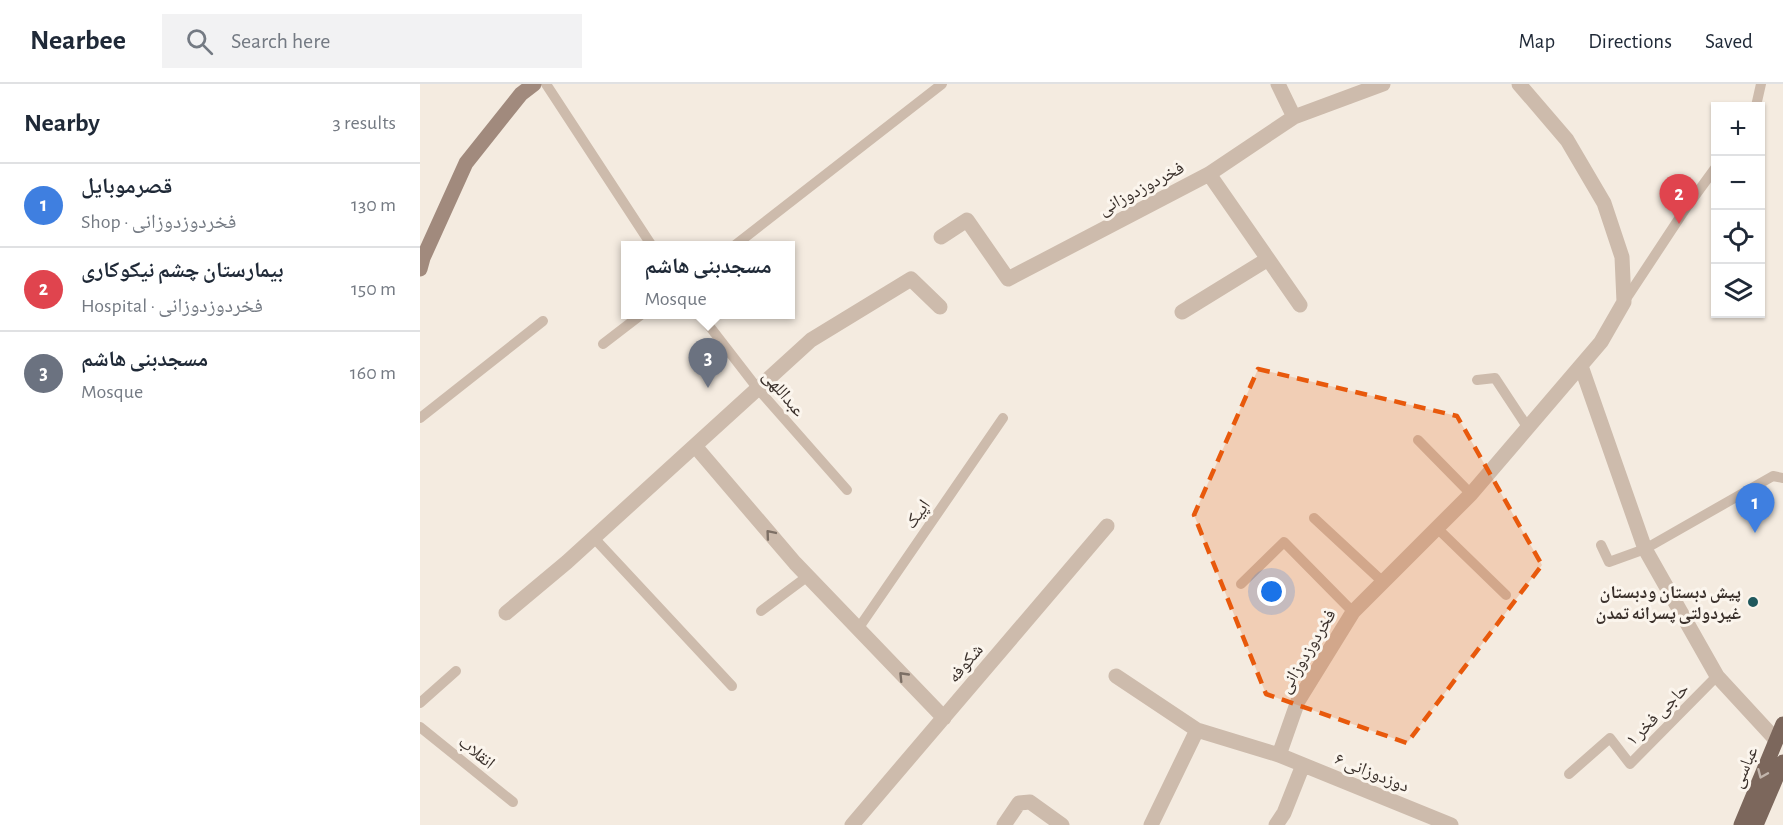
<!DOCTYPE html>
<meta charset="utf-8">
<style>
body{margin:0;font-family:"Alegreya Sans","Noto Naskh Arabic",sans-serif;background:#f2f2f3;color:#1f2937}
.controls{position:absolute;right:18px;top:18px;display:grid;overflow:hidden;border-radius:0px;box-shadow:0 2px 4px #0004}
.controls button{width:54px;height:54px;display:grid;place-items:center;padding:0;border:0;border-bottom:2px solid #e0e1e3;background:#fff;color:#1f2937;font:30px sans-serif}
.you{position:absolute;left:852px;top:508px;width:21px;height:21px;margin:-15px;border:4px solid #fff;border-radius:50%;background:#1a73e8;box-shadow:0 0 0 9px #1a73e833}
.badge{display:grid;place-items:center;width:39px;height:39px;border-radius:50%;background:#d93025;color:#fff;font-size:20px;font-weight:700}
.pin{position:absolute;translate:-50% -50px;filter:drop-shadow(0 2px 3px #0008)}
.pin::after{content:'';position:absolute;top:32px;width:21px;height:18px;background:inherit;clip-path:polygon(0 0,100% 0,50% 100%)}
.popup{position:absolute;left:201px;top:157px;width:174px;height:78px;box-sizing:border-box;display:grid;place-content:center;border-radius:0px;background:#fff;filter:drop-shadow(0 2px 4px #0005);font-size:20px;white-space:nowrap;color:#747a83}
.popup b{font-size:22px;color:#1f2937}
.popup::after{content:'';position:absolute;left:50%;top:100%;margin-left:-12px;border:12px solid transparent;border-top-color:#fff}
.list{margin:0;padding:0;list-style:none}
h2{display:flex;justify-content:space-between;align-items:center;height:78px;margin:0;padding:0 24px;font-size:26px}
h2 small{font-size:20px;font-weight:400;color:#747a83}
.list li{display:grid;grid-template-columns:39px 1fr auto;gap:18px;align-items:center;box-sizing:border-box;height:84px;padding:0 24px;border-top:2px solid #e0e1e3}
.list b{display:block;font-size:22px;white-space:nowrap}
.list p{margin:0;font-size:20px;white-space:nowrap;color:#747a83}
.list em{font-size:20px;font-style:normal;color:#747a83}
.icon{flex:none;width:33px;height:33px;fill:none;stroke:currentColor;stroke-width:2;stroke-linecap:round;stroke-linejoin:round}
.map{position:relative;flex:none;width:1363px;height:741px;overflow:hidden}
header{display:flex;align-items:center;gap:36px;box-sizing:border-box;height:84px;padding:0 30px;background:#fff;border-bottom:2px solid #e0e1e3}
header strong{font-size:28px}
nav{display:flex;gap:33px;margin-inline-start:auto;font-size:21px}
.search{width:420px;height:54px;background:#f2f2f3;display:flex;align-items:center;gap:15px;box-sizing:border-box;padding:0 21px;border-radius:0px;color:#747a83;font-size:22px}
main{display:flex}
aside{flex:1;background:#fff}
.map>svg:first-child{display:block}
</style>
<header>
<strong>Nearbee</strong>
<div class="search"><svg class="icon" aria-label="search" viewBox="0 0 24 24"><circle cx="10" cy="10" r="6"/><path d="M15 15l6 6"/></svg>Search here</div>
<nav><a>Map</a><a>Directions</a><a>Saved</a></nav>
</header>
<main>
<aside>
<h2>Nearby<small>3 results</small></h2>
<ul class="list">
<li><span class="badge" style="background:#3f7fe0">1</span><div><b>قصرموبایل</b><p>Shop · فخردوزدوزانی</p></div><em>130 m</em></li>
<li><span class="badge" style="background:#e0444e">2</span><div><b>بیمارستان چشم نیکوکاری</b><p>Hospital · فخردوزدوزانی</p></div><em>150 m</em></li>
<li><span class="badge" style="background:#6b7280">3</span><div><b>مسجدبنی هاشم</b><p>Mosque</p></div><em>160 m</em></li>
</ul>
</aside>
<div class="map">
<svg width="1363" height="741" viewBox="0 0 1363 741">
<rect width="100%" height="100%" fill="#f4ebe0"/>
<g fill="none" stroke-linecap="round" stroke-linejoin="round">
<!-- lane -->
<path stroke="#cdbbac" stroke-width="10" d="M126,0L232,162
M1336,22L1341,0
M314,162L522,0
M1204,218L1266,124L1296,83
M280,230L338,305L427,406
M183,260L222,230
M1057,296L1075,294L1108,344
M0,334L123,237
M998,356L1051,410
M894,434L963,498
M1017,444L1086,511
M174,454L312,602
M1181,461L1189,478L1225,465L1353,392L1363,394
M821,500L864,458L933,528
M341,527L388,492
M438,545L583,334
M0,619L36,587
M0,643L93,718
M1149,690L1190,654L1210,680L1297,592"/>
<!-- street -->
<path stroke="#cdbbac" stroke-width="15" d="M858,0L874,33
M789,90L880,221
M521,153L547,136L588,195L789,90L874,33L963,0
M762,228L848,175
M1161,282L1225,465L1297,592L1356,656
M275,362L375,479L524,634
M86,529L147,478L391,256L491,195L520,223
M696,592L777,646L859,671L1031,741
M859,671L878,617L933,528L1051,410L1181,258L1204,218L1202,173L1184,119L1147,56L1099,0
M432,741L687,442
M584,741L599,719L610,718L642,741
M731,741L777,646
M856,741L864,729L883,681"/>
<!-- secondary -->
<path stroke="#a18a7d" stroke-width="15" d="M0,185L3,174L46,79L101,10L114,0"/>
<!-- primary -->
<path stroke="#7c675c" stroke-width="15" d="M1321,741L1363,640
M1336,741L1363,678"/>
</g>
<!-- one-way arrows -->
<defs><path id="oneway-chevron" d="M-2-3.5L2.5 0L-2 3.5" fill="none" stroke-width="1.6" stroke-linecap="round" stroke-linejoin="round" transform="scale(1.5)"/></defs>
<g stroke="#7c6f65">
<use href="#oneway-chevron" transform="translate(350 450) rotate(-130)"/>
<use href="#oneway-chevron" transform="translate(483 592) rotate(-134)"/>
</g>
<use stroke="#c2b5ac" href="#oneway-chevron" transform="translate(1342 690) rotate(113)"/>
<!-- marked area -->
<path fill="#e8590c" fill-opacity="0.2" stroke="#e8590c" stroke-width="4.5" stroke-dasharray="12 8" stroke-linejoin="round" d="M838,285L1037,332L1122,481L987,659L846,610L774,431Z"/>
<!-- markers -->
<circle fill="#1f585d" stroke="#fbf5ed" stroke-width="2" cx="1333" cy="518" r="6"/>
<g text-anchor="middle" stroke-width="6" stroke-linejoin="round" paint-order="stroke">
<!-- street labels -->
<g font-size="18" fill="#3a302b" stroke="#fbf5ed">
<text transform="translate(721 104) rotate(-28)" y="6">فخردوزدوزانی</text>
<text transform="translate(364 309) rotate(50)" y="6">عبداللهی</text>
<text transform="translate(497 430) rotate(-55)" y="6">اپیک</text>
<text transform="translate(887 567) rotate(-59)" y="6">فخردوزدوزانی</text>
<text transform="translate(545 579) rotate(-50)" y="6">شکوفه</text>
<text transform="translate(1237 630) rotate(-45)" y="6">حاجی فخر ۱</text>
<text transform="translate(57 668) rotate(39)" y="6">انقلاب</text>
<text transform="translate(1324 683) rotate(-67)" y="6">عباسى</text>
<text transform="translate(952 688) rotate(22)" y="6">دوزدوزانی ۶</text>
</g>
<!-- poi labels -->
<g font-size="18" font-weight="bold" fill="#3a302b" stroke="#fbf5ed" text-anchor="end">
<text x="1321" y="514">پیش دبستان ودبستان<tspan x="1321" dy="21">غیردولتی پسرانه تمدن</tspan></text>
</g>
</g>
</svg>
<div class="controls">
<button>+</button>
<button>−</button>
<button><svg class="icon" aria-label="locate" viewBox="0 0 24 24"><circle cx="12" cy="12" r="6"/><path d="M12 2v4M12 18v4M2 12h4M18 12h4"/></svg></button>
<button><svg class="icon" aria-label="layers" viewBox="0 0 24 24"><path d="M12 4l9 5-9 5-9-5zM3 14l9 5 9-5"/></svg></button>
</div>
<div class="you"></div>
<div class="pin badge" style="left:1335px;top:449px;background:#3f7fe0">1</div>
<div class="pin badge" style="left:1259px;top:140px;background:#e0444e">2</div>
<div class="pin badge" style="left:288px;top:304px;background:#6b7280">3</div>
<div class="popup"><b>مسجدبنی هاشم</b>Mosque</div>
</div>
</main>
